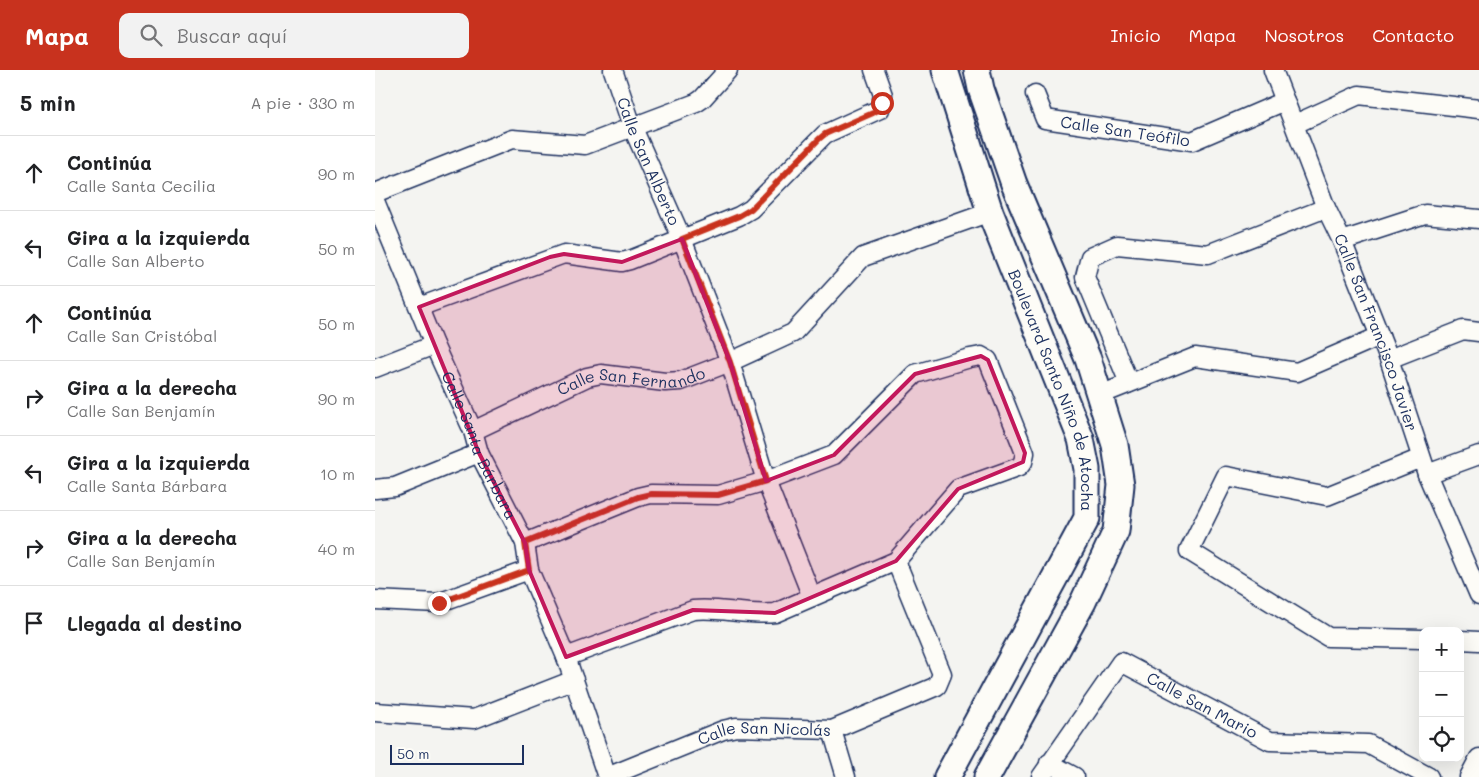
<!DOCTYPE html>
<html lang="es">
<meta charset="utf-8">
<style>
body{margin:0;font-family:Mali,sans-serif;background:#f2f2f2;color:#202124}
.controls{position:absolute;right:15px;bottom:15px;display:grid;overflow:hidden;border-radius:10px;box-shadow:0 5px 20px #0002}
.controls button{width:45px;height:45px;display:grid;place-items:center;padding:0;border:0;border-bottom:1px solid #e0e0e0;background:#fff;color:#202124;font:25px sans-serif}
.scale{position:absolute;left:15px;bottom:12px;width:134px;box-sizing:border-box;padding-left:5px;border:2px solid #1b2f5e;border-top:0;font-size:14px;line-height:18px;white-space:nowrap;color:#1b2f5e;-webkit-text-stroke:4px #fdfcf7;paint-order:stroke}
.stop{position:absolute;width:15px;height:15px;margin:-11px;border:4px solid #c8321e;border-radius:50%;background:#fff}
.stop.end{background:#c8321e;border-color:#fff;box-shadow:0 1px 5px #0008}
.list{margin:0;padding:0;list-style:none}
h2{display:flex;justify-content:space-between;align-items:center;height:65px;margin:0;padding:0 20px;font-size:21px}
h2 small{font-size:16px;font-weight:400;color:#757577}
.list li{display:grid;grid-template-columns:32px 1fr auto;gap:15px;align-items:center;box-sizing:border-box;height:75px;padding:0 20px;border-top:1px solid #e0e0e0}
.list b{display:block;font-size:19px;white-space:nowrap}
.list p{margin:0;font-size:16px;white-space:nowrap;color:#757577}
.list em{font-size:16px;font-style:normal;color:#757577}
.icon{flex:none;width:28px;height:28px;fill:none;stroke:currentColor;stroke-width:2;stroke-linecap:round;stroke-linejoin:round}
.map{position:relative;flex:none;width:1104px;height:707px;overflow:hidden}
header{display:flex;align-items:center;gap:30px;box-sizing:border-box;height:70px;padding:0 25px;background:#c8321e;color:#fff}
header strong{font-size:24px}
nav{display:flex;gap:28px;margin-inline-start:auto;font-size:18px}
.search{width:350px;height:45px;background:#f2f2f2;display:flex;align-items:center;gap:12px;box-sizing:border-box;padding:0 18px;border-radius:10px;color:#757577;font-size:19px}
main{display:flex}
aside{flex:1;background:#fff}
.map>svg:first-child{display:block}
</style>
<header>
<strong>Mapa</strong>
<div class="search"><svg class="icon" aria-label="search" viewBox="0 0 24 24"><circle cx="10" cy="10" r="6"/><path d="M15 15l6 6"/></svg>Buscar aquí</div>
<nav><a>Inicio</a><a>Mapa</a><a>Nosotros</a><a>Contacto</a></nav>
</header>
<main>
<aside>
<h2>5 min<small>A pie · 330 m</small></h2>
<ul class="list">
<li><svg class="icon" aria-label="ahead" viewBox="0 0 24 24"><path d="M12 20V5M6 11l6-6 6 6"/></svg><div><b>Continúa</b><p>Calle Santa Cecilia</p></div><em>90 m</em></li>
<li><svg class="icon" aria-label="left" viewBox="0 0 24 24"><path d="M17 20v-9H6M10 6l-5 5 5 5"/></svg><div><b>Gira a la izquierda</b><p>Calle San Alberto</p></div><em>50 m</em></li>
<li><svg class="icon" aria-label="ahead" viewBox="0 0 24 24"><path d="M12 20V5M6 11l6-6 6 6"/></svg><div><b>Continúa</b><p>Calle San Cristóbal</p></div><em>50 m</em></li>
<li><svg class="icon" aria-label="right" viewBox="0 0 24 24"><path d="M7 20v-9h11M14 6l5 5-5 5"/></svg><div><b>Gira a la derecha</b><p>Calle San Benjamín</p></div><em>90 m</em></li>
<li><svg class="icon" aria-label="left" viewBox="0 0 24 24"><path d="M17 20v-9H6M10 6l-5 5 5 5"/></svg><div><b>Gira a la izquierda</b><p>Calle Santa Bárbara</p></div><em>10 m</em></li>
<li><svg class="icon" aria-label="right" viewBox="0 0 24 24"><path d="M7 20v-9h11M14 6l5 5-5 5"/></svg><div><b>Gira a la derecha</b><p>Calle San Benjamín</p></div><em>40 m</em></li>
<li><svg class="icon" aria-label="arrive" viewBox="0 0 24 24"><path d="M6 21V4h12l-3 4 3 4H6"/></svg><div><b>Llegada al destino</b></div></li>
</ul>
</aside>
<div class="map">
<svg width="1104" height="707" viewBox="0 0 1104 707">
<rect width="100%" height="100%" fill="#f4f4f1"/>
<filter id="ink" filterUnits="userSpaceOnUse"><feTurbulence type="fractalNoise" baseFrequency=".02" numOctaves="2"/><feDisplacementMap in="SourceGraphic" scale="10" xChannelSelector="R" yChannelSelector="G"/><feConvolveMatrix kernelMatrix="1 2 1 2 8 2 1 2 1" color-interpolation-filters="sRGB"/></filter>
<g filter="url(#ink)">
<g fill="none" stroke-linecap="round" stroke-linejoin="round">
<defs>
<g id="street">
<path id="s1" d="M238,0L257,56L307,169L355,292L391,411L437,527"/>
<path id="s2" d="M898,0L951,138L967,171L1014,289L1052,404L1104,525"/>
<path id="s3" d="M660,24L670,49L817,71L910,31"/>
<path d="M920,54L984,25L1104,39"/>
<path d="M0,123L137,69L210,75L321,33L327,29L353,0"/>
<path id="s4" d="M0,131L59,275L98,361L104,383L150,473L154,500L191,587L232,707"/>
<path d="M967,171L1050,144L1104,149"/>
<path d="M44,237L189,184L247,192L255,190L364,146L376,139L450,64L505,39L508,25L499,0"/>
<path d="M1014,289L1088,260L1104,262"/>
<path d="M0,298L59,275"/>
<path d="M754,313L710,207L715,187L742,175L833,184L951,138"/>
<path d="M725,325L820,287L922,302L1005,266"/>
<path id="s5" d="M98,361L212,307L226,304L290,312L306,311L355,292L418,263L488,187L615,142"/>
<path d="M1046,388L952,426L851,406L814,481L953,567L1048,569"/>
<path d="M1052,404L1104,385"/>
<path d="M0,419L20,417L104,383"/>
<path d="M150,473L263,427L276,424L343,425L391,411L459,385L540,304L595,288L606,286L613,290L650,383L648,392L644,397L583,419L521,491L400,543C372,546 345,537 318,540L191,587"/>
<path d="M0,530L63,533L154,500"/>
<path d="M1085,570L1104,571"/>
<path d="M0,642L99,649L199,610"/>
<path d="M457,660L471,707"/>
<path d="M674,693L700,707"/>
<path id="s6" d="M232,707L348,660L361,657L457,660L562,616L567,604L521,491"/>
<path id="s7" d="M666,707L746,592L895,671L993,674L1054,707"/>
<path d="M1094,707L1104,688"/>
</g>
<g id="secondary">
<path id="s8" d="M570,0L615,142L706,369L712,399V448L572,707"/>
<path d="M602,0L606,19L639,114L713,289L740,375L746,415L741,461L708,532L612,707"/>
</g>
</defs>
<!-- street casing -->
<use href="#street" stroke="#1b2f5e" stroke-width="21"/>
<!-- secondary casing -->
<use href="#secondary" stroke="#1b2f5e" stroke-width="29"/>
<!-- street -->
<use href="#street" stroke="#fdfcf7" stroke-width="18"/>
<!-- secondary -->
<use href="#secondary" stroke="#fdfcf7" stroke-width="25"/>
</g>
</g>
<g fill="none" stroke-linecap="round" stroke-linejoin="round" filter="url(#ink)">
<!-- route -->
<path stroke="#c8321e" stroke-width="6" d="M64,533L154,500L150,473L263,427L276,424L343,425L391,411L355,292L307,169L364,146L376,139L444,69L450,64L498,43L505,39L507,33"/>
</g>
<!-- marked area -->
<path fill="#c2185b" fill-opacity="0.2" stroke="#c2185b" stroke-width="4" stroke-linejoin="round" d="M307,169L355,292L391,411L459,385L540,304L606,286L613,290L650,383L648,392L583,419L521,491L400,543L318,540L191,587L154,500L150,473L104,383L44,237L175,187L189,184L247,192Z"/>
<g text-anchor="middle" stroke-width="4" stroke-linejoin="round" paint-order="stroke">
<!-- street labels -->
<g font-size="16" fill="#1b2f5e" stroke="#fdfcf7">
<text dy="6" stroke="none"><textPath href="#s3" startOffset="108">Calle San Teófilo</textPath></text>
<text dy="6" stroke="none"><textPath href="#s1" startOffset="98">Calle San Alberto</textPath></text>
<text dy="6" stroke="none"><textPath href="#s2" startOffset="282">Calle San Francisco Javier</textPath></text>
<text dy="6" stroke="none"><textPath href="#s5" startOffset="170">Calle San Fernando</textPath></text>
<text dy="6" stroke="none"><textPath href="#s8" startOffset="339">Boulevard Santo Niño de Atocha</textPath></text>
<text dy="6" stroke="none"><textPath href="#s4" startOffset="266">Calle Santa Bárbara</textPath></text>
<text dy="6" stroke="none"><textPath href="#s7" startOffset="232">Calle San Mario</textPath></text>
<text dy="6" stroke="none"><textPath href="#s6" startOffset="166">Calle San Nicolás</textPath></text>
</g>
</g>
</svg>
<div class="controls">
<button>+</button>
<button>−</button>
<button><svg class="icon" aria-label="locate" viewBox="0 0 24 24"><circle cx="12" cy="12" r="6"/><path d="M12 2v4M12 18v4M2 12h4M18 12h4"/></svg></button>
</div>
<div class="scale">50 m</div>
<div class="stop" style="left:507px;top:33px"></div>
<div class="stop end" style="left:64px;top:533px"></div>
</div>
</main>
